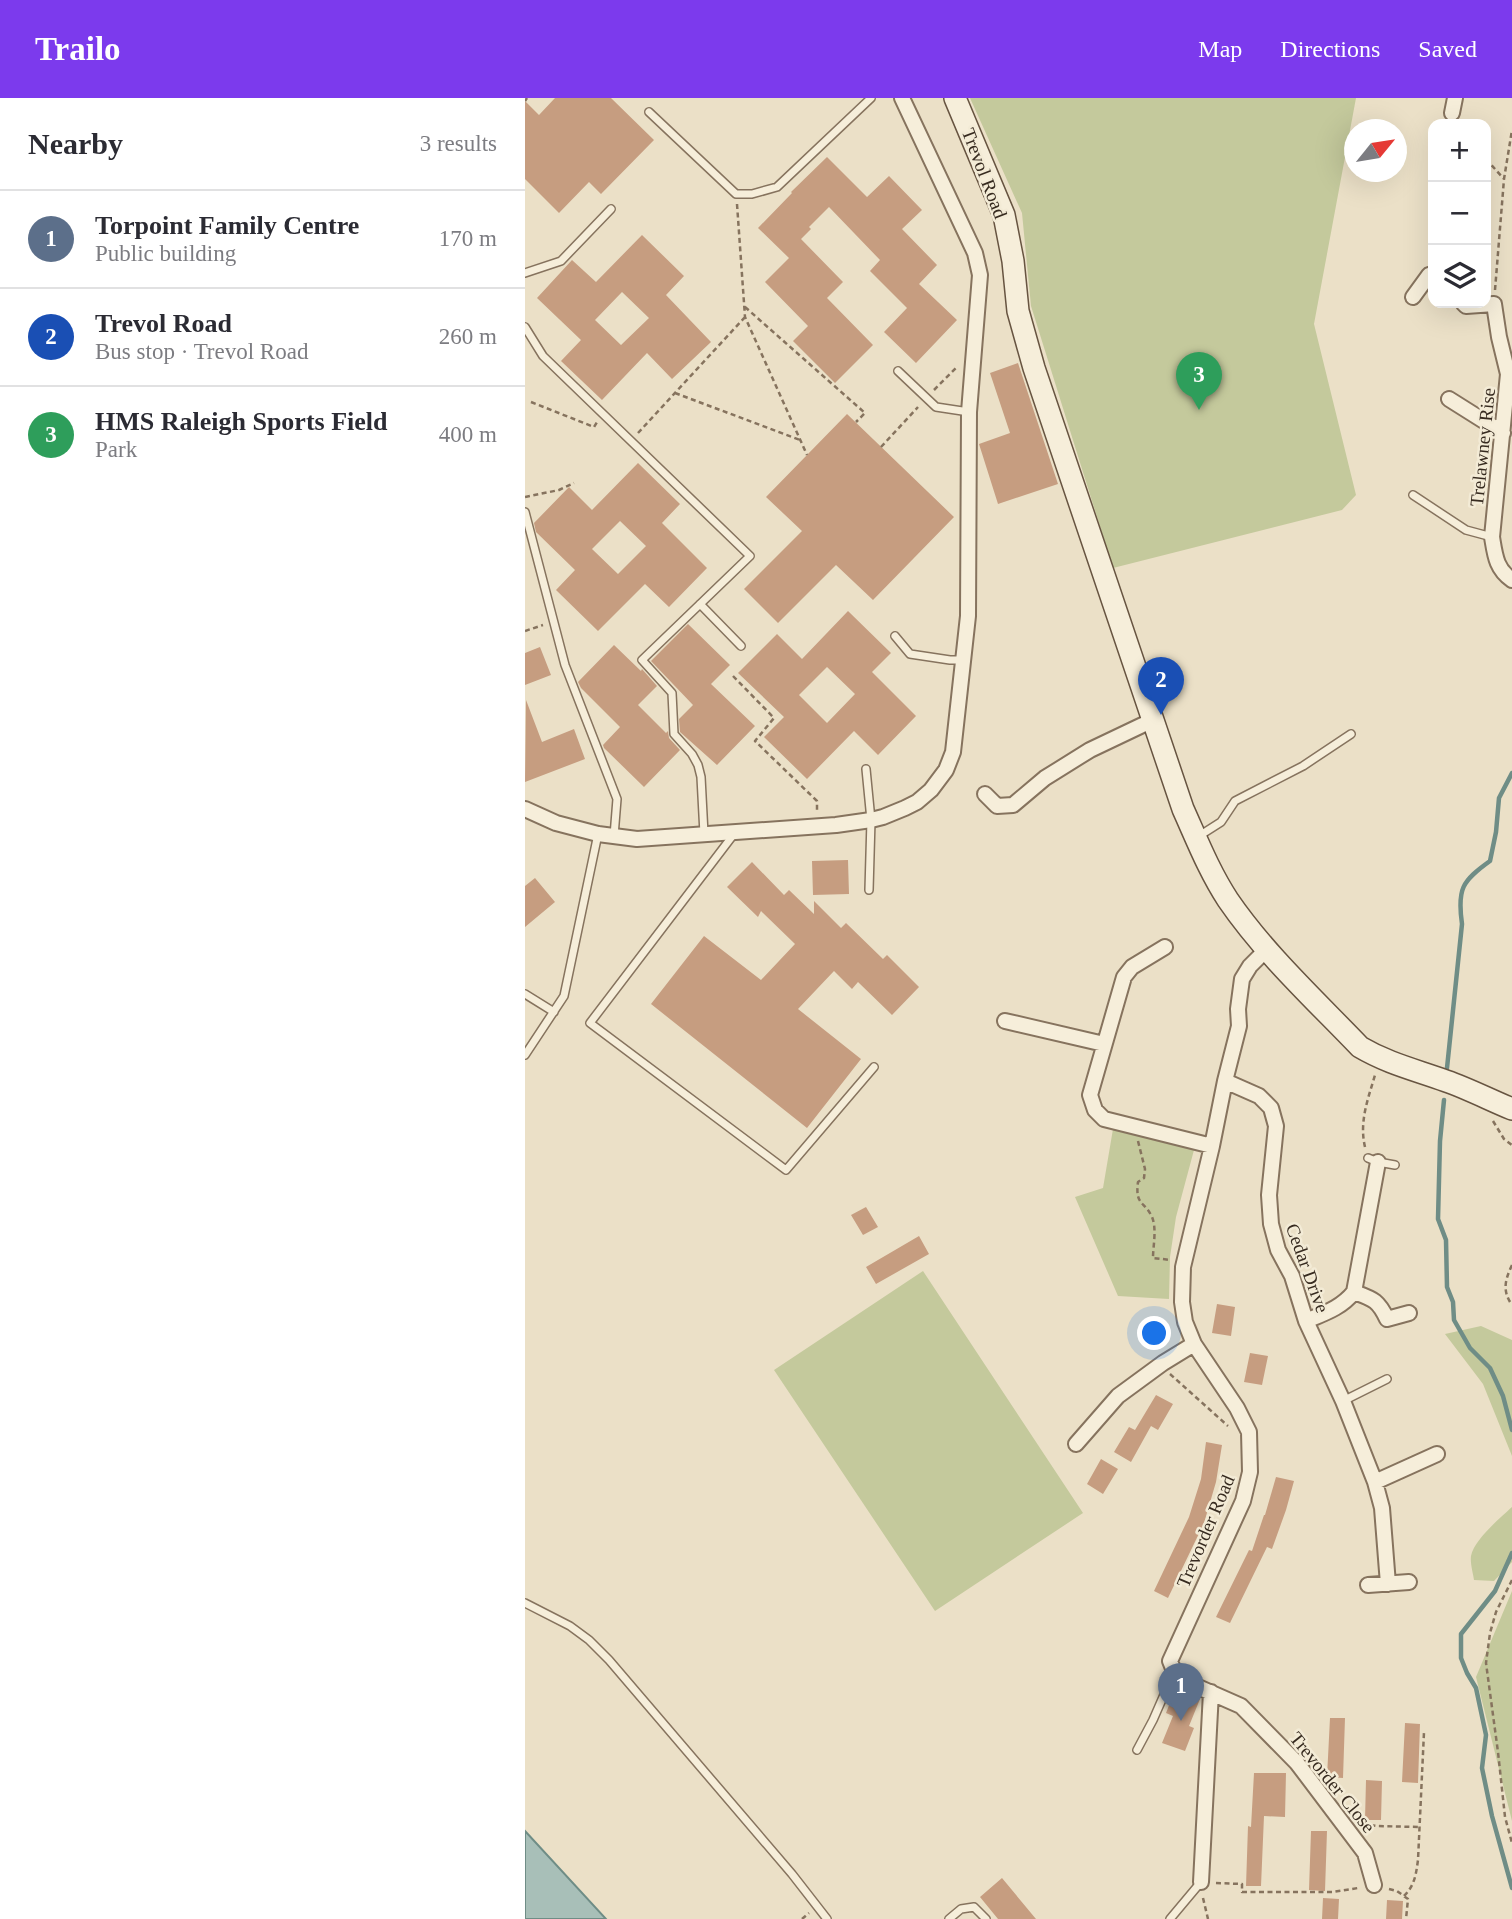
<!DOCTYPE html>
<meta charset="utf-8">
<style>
body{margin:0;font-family:Georgia,serif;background:#f7f7f7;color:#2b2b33}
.controls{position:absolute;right:21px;top:21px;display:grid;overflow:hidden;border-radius:14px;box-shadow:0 7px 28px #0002}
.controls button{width:63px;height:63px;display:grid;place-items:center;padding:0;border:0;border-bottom:2px solid #e1e1e2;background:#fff;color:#2b2b33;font:35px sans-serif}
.compass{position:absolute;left:819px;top:21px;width:63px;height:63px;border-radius:50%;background:#fff;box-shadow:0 7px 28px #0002;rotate:60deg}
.you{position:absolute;left:630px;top:1236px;width:24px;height:24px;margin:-18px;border:5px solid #fff;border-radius:50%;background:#1a73e8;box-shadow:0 0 0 10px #1a73e833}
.badge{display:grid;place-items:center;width:46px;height:46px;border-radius:50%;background:#7c3aed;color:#fff;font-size:23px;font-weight:700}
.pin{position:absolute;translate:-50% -58px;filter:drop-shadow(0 2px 4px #0008)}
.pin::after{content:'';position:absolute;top:37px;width:24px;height:21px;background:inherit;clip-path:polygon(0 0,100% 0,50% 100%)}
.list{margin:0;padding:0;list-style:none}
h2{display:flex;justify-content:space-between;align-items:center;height:91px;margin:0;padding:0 28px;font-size:30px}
h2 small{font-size:23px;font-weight:400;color:#7c7c81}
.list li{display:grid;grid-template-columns:46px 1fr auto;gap:21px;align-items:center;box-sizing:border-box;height:98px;padding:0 28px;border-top:2px solid #e1e1e2}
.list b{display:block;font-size:26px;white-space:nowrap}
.list p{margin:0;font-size:23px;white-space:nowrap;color:#7c7c81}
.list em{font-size:23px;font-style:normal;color:#7c7c81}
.icon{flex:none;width:38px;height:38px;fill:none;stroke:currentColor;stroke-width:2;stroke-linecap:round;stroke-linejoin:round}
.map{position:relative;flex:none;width:987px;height:1821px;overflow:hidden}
header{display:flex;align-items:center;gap:42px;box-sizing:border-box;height:98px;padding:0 35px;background:#7c3aed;color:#fff}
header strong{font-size:33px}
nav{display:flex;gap:38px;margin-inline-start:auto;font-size:24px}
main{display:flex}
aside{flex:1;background:#fff}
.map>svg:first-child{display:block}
</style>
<header>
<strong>Trailo</strong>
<nav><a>Map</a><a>Directions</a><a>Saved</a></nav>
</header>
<main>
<aside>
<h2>Nearby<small>3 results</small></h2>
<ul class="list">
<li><span class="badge" style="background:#5c6f8a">1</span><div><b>Torpoint Family Centre</b><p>Public building</p></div><em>170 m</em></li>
<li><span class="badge" style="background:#1a4fb4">2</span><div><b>Trevol Road</b><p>Bus stop · Trevol Road</p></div><em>260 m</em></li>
<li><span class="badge" style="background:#2e9e5b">3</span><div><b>HMS Raleigh Sports Field</b><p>Park</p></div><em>400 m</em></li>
</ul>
</aside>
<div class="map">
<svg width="987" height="1821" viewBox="0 0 987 1821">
<rect width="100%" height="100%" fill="#ebe0c7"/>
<!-- green -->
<path fill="#c4c99c" d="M445,0H831L789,226L831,397L817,412L588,470L506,208L497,115Z
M588,1031L669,1052L651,1119L645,1159L644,1201L593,1198L550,1099L578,1090Z
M398,1173L558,1415L410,1513L249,1272Z
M956,1228L987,1242V1358L958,1286L920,1236Z
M987,1409V1464L969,1483L949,1482C948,1475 945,1465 946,1458C949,1442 975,1420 987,1409Z
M987,1493V1723L951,1579Z"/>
<!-- water -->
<path fill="#a8bfb8" stroke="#6f8d86" stroke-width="2" d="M0,1733L81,1821H0Z"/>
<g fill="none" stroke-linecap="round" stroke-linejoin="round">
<!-- stream -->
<path stroke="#6f8d86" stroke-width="4.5" d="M922,970L937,826C932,791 937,783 965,763L971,734L974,700L987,675
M919,1002L915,1043L913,1121L921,1142L922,1189L928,1204L929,1222L945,1250L965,1270L978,1298L987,1332
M987,1455L970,1493L936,1536V1560L942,1575L951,1590L961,1637L957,1670L967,1718L987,1790"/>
</g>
<!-- building -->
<path fill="#c69d80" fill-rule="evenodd" d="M30,0H86L129,42L76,96L64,84L34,115L0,81V3L14,17Z
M302,59L342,99L364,78L397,112L377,131L412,167L394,186L432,222L391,265L359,234L382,210L345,173L355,162L304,109L284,129L286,131L276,141L318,184L302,200L348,247L310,285L268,243L283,228L240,184L264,160L233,130L267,95L266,94Z
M117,137L159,178L141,197L186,244L147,281L122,255L77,302L36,263L56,242L12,200L47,162L71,184ZM97,194L124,220L96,247L70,222Z
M493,265L533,386L473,406L454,346L485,335L465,275Z
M322,316L429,419L348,502L311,467L253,525L219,491L277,433L241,399Z
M113,365L155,406L137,425L182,470L144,509L120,486L73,533L31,492L50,472L11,434L9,425L44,389L67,412ZM95,423L121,448L93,476L67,451Z
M323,513L366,555L347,574L391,618L353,657L329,633L282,681L239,639L259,619L213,575L252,536L277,561ZM302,569L330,596L302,625L274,597Z
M163,526L205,567L186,586L230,628L192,667L155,634L154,621L168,607L126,563Z
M89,547L116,573L117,571L132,588L113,607L141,635L143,633L144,640L155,652L119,689L79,650L78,647L95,629L56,590L53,584Z
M15,549L26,577L0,587V555Z
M1,602L17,644L49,631L60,661L0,684Z
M323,762L324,796L288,797L287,763Z
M227,764L259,797L264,792L289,816V803L316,830L321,825L358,861L362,857L394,889L367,917L333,884L327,891L309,873L273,911L336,961L282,1030L126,906L179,838L236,882L270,846L236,813L233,819L202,789Z
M10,780L30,804L0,829V788Z
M341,1109L353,1129L338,1137L326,1117Z
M394,1138L404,1156L351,1186L341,1169Z
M692,1206L710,1209L706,1238L687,1235Z
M725,1255L743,1258L737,1287L719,1284Z
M631,1297L648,1306L633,1332L626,1328L606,1364L589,1354L604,1329L610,1332Z
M681,1344L697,1347L691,1384L679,1425L643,1500L629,1493L664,1419L676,1381Z
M576,1361L593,1371L578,1396L562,1386Z
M751,1379L769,1383L761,1412L747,1451L742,1449L705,1525L691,1519L724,1452L727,1453L739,1417H740Z
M650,1592L675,1601L664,1628L669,1630L660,1653L637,1645L648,1618L641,1615Z
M805,1620H820L818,1680L802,1679Z
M880,1625L895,1626L893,1685L877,1684Z
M729,1675H761L760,1719L739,1718L736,1788H721L723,1728L726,1729Z
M841,1682L857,1683L856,1722H840Z
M786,1733H802L800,1793L784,1792Z
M477,1780L511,1821H473L455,1799Z
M798,1800L814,1801L813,1821H797Z
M862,1802L878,1803L877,1821H861Z"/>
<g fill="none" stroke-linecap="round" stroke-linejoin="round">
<defs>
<path id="lane" d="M124,14L211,96H227L252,89L346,0
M0,175L36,163L86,111
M0,229L18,258L225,458L117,562L147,595L149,636L167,656L173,667L176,679L179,736
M373,273L411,309L444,314
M888,397L941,432L967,439
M0,414L40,567L92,701L89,738
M175,506L216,548
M370,538L385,556L425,562H438
M341,671L346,722L344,792
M209,736L65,925L261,1072L349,969
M674,738L696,724L710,703L778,668L826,636
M0,896L29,914
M0,957L39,898L73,736
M843,1060L853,1064L870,1067
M818,1303L862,1281
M0,1505L45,1528L64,1542L84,1562L267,1776L302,1821
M612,1652L628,1622L649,1574
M424,1821L436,1811L449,1809L461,1821
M645,1821L676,1784"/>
<path id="street" d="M927,15L930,0
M888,199L904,177L908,180
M938,205L941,208L969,206L974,239L983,276L967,439C970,457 971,471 987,482
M924,301L978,335
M460,696L472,708L488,707L520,680L565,652L628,622
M0,711L31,725L73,736L112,741L311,727L346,722L358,719L380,710L392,704L406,692L421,672L428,654L443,518L444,314L455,177L450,155L377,0
M640,849L607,869L599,879L565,997L570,1012L579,1021L687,1048
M742,851L725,868L717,881L713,911L714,928L700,983L687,1048L658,1169L657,1204L660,1224L669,1246L712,1310L724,1334L725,1374L718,1403L645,1563L649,1573L657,1582L716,1608L772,1665L840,1755L849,1787
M480,923L579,946
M700,983L734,998L746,1010L751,1028L744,1097L746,1126L753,1152L767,1178L781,1223L818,1303L850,1384L857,1410L863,1486
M829,1194C848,1201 853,1202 862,1221L884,1215
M781,1223C800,1215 816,1210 829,1194L853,1064
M551,1346L593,1298L638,1265L669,1246
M850,1384L912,1356
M843,1487L884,1484
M676,1784L686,1594"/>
<path id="secondary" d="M430,0L479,117L488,163L493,213L509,270L658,711C672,742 684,773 703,802C740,856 790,902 835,949C864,966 891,972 921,983C944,991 965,1002 987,1011"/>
</defs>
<!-- lane casing -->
<use href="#lane" stroke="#86735e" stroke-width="10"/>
<!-- street casing -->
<use href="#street" stroke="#86735e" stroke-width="18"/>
<!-- secondary casing -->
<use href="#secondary" stroke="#675441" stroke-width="24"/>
<!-- path -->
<path stroke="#86735e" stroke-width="2.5" stroke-dasharray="5 3.5" stroke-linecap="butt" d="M0,3L2,0
M961,61L979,81
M212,106L220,219L282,357
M970,192L979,81L987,32
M220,209L340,315L331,324
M409,292L432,269
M150,295L275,342
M6,304L69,329L72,324
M113,335L220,219
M356,349L393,309
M0,399L34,392L49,385
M0,533L18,527
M208,578L249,620L230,643L292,703V714
M968,1023L979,1041L987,1047
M613,1043L620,1071L619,1080L613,1084C610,1108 619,1102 627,1119C632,1131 628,1148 628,1160L646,1162
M840,1049C834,1024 843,1001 850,977
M987,1167C980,1182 977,1193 987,1207
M645,1276L703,1328
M987,1482L971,1514L965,1535L961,1565L973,1654L980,1719L987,1745
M837,1726L852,1728L893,1729
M691,1785L717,1786V1794H808L833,1790
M864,1791L872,1793L883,1801L881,1821
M879,1798C890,1787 891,1776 893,1762L899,1634
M678,1800L683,1821
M277,1821L284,1815"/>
<!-- lane -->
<use href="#lane" stroke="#f6eeda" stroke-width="7"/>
<!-- street -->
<use href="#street" stroke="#f6eeda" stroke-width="14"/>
<!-- secondary -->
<use href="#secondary" stroke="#f6eeda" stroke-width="21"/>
</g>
<g text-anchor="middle" stroke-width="5" stroke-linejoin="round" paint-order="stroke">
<!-- street labels -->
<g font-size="19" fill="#372b20" stroke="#f3ebd6">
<text transform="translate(460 75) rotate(69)" y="7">Trevol Road</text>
<text transform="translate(957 349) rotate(-84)" y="7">Trelawney Rise</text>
<text transform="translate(783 1170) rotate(70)" y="7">Cedar Drive</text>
<text transform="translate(680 1433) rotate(-67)" y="7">Trevorder Road</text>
<text transform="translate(808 1684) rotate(51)" y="7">Trevorder Close</text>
</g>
</g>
</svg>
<div class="controls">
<button>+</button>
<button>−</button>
<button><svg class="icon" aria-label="layers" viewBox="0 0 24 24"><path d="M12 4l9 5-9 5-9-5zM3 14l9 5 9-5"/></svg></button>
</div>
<svg class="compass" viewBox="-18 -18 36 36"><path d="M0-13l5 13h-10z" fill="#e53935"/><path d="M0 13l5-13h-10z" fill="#7c7c81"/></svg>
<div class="you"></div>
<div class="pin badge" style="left:656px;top:1623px;background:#5c6f8a">1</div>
<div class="pin badge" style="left:636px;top:617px;background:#1a4fb4">2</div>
<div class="pin badge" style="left:674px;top:312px;background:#2e9e5b">3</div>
</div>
</main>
